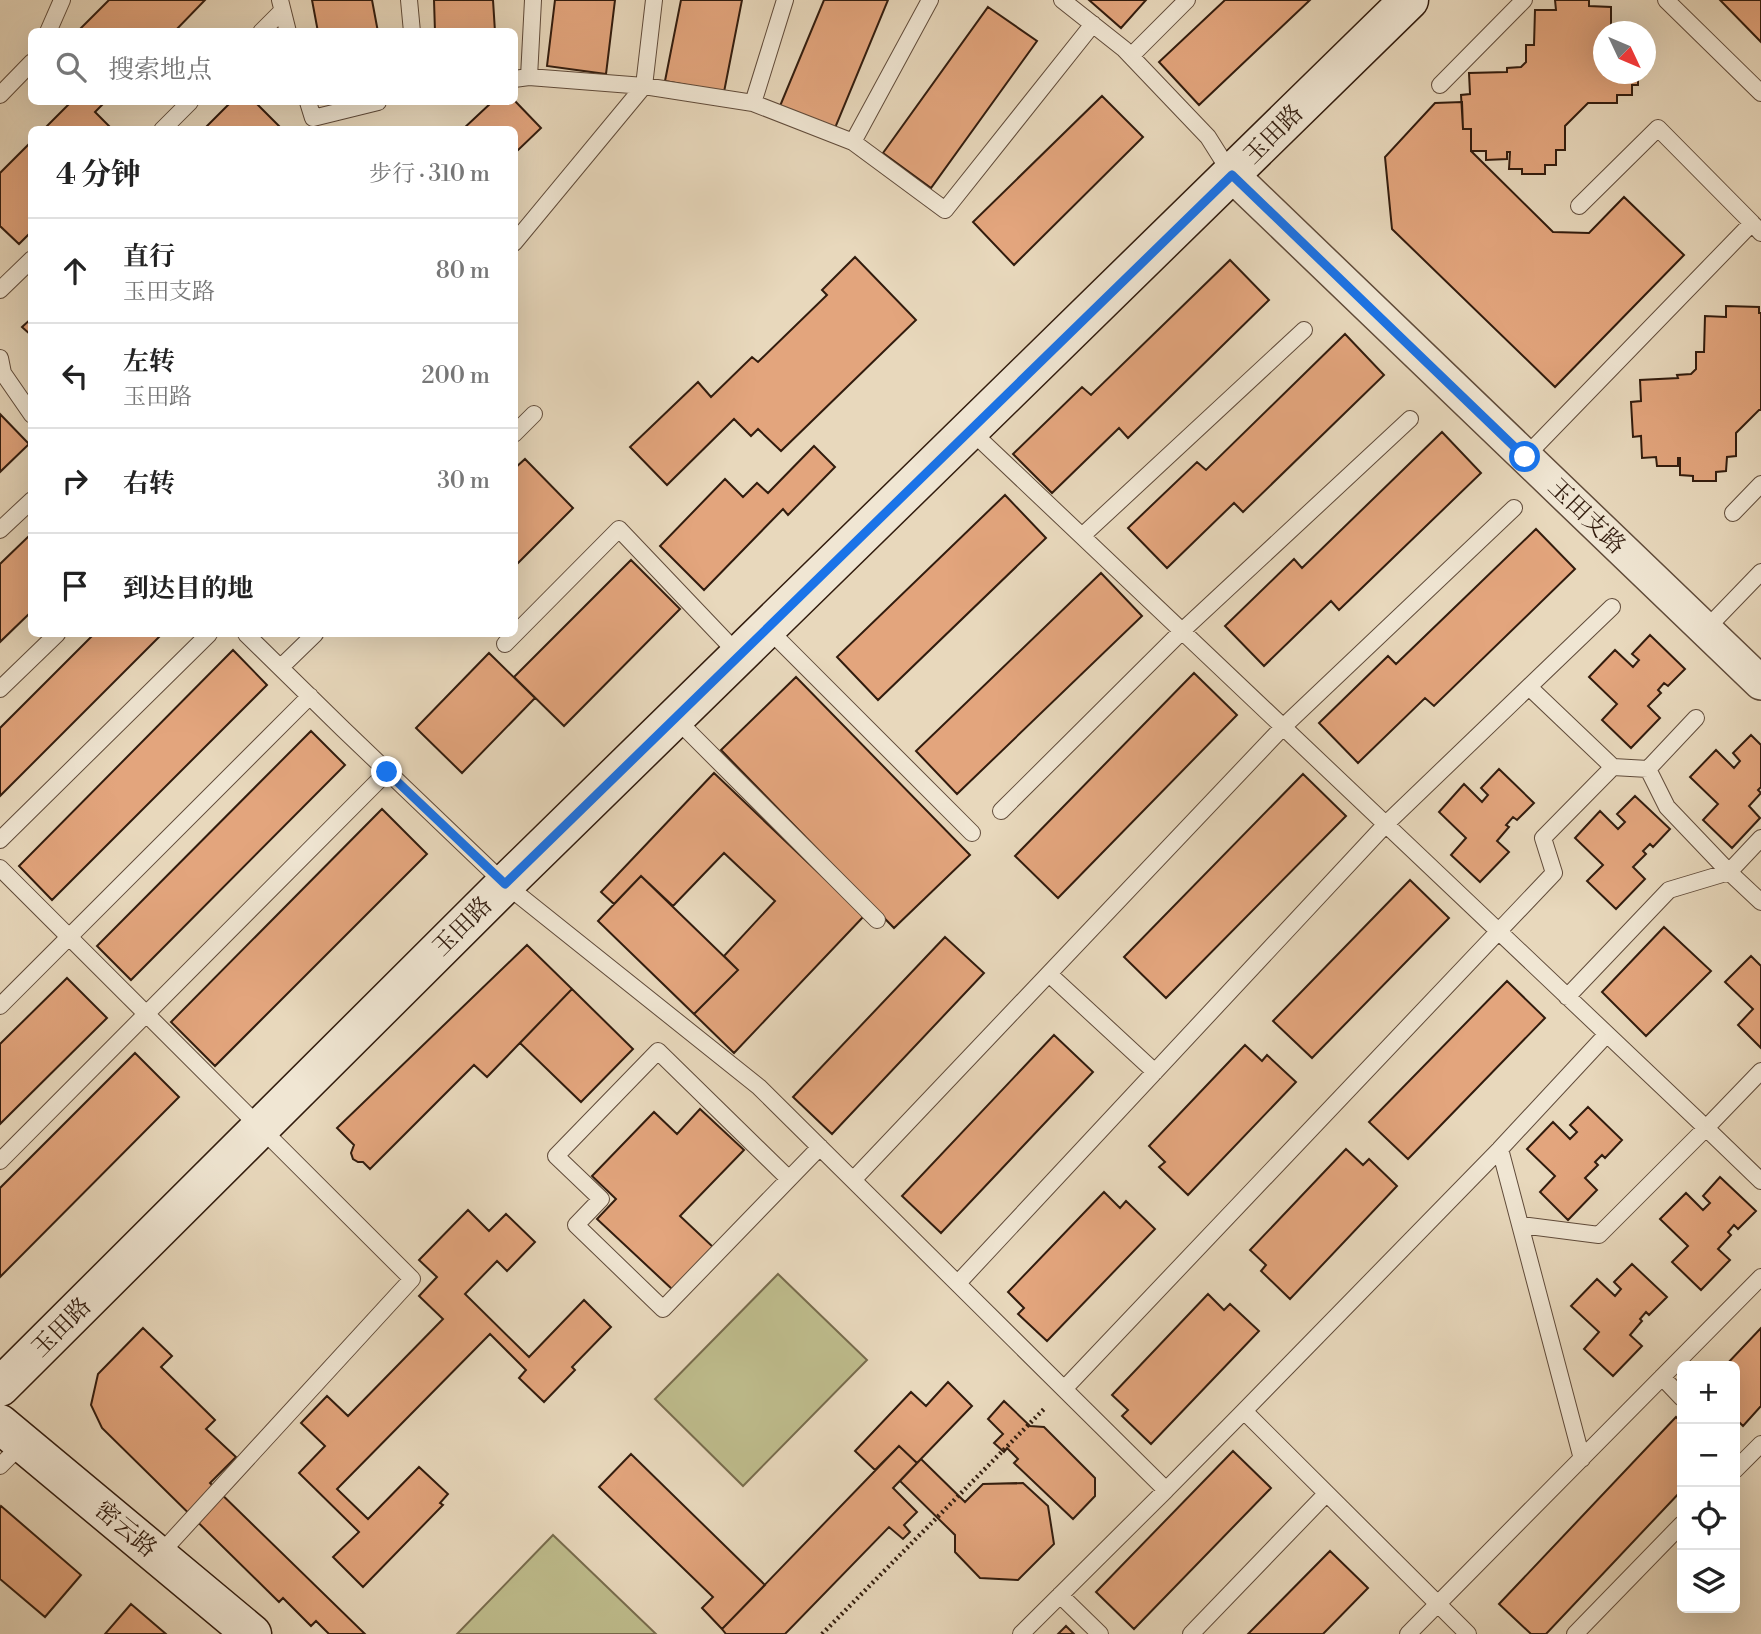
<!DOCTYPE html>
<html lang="zh">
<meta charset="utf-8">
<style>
body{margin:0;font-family:"Libre Bodoni","Noto Serif SC",serif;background:#f6f6f6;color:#222}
.controls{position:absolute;right:21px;bottom:21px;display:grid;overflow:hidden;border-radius:10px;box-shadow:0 7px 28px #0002}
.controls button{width:63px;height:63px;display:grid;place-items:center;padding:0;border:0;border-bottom:2px solid #e0e0e0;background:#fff;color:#222;font:35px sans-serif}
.compass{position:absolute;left:1593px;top:21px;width:63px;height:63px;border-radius:50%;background:#fff;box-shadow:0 7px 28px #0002;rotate:134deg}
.stop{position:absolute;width:21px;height:21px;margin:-16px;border:5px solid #1a73e8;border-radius:50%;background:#fff}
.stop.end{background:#1a73e8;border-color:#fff;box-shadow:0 2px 7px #0008}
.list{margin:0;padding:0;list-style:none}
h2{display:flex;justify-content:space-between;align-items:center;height:91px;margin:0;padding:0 28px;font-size:30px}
h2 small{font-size:23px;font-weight:400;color:#767676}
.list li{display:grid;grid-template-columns:46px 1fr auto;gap:21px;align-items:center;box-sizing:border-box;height:105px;padding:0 28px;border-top:2px solid #e0e0e0}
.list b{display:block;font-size:26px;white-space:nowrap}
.list p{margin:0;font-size:23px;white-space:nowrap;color:#767676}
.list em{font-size:23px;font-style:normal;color:#767676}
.icon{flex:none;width:38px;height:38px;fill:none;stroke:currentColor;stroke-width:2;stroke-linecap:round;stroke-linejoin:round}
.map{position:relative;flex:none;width:1761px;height:1634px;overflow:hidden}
.search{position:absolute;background:#fff;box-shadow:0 7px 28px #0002;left:28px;top:28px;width:490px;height:77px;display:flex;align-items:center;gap:18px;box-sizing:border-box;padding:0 24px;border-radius:10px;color:#767676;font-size:26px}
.panel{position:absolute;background:#fff;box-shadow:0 7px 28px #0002;left:28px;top:126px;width:490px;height:511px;border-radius:10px}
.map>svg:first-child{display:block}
</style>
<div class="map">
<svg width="1761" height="1634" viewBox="0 0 1761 1634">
<rect width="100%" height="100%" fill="#e8d8bc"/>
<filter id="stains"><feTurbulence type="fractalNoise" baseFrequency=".00286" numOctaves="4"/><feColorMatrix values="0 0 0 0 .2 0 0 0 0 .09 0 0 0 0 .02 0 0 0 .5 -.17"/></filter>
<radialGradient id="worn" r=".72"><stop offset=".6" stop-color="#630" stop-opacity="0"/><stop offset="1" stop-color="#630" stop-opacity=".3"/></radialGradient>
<!-- green -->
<path fill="#bebc8c" stroke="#786c4d" stroke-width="2" d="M778,1274L867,1360L743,1486L655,1399Z
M553,1535L656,1634H457Z"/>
<!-- building -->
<path fill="#e3a57d" stroke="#321c0e" stroke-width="2" d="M109,0H205L174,32H77Z
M312,0H372L378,32H318Z
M434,0H493L495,32H435Z
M555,0H615L606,74L547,66Z
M681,0H742L724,92L665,81Z
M824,0H888L835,128L780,106Z
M1089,0H1146L1121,28Z
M1225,0H1310L1199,105L1159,62Z
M1555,0H1589V6L1611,7V26H1619L1618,32H1604V74H1638V85H1632V95H1617V103H1588L1565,126V150H1556V165H1545V174H1522V169H1509L1510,152H1507V159L1486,160V151H1471V129H1463L1461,95L1470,94L1469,73L1507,72V68L1521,67L1526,62V45H1534L1535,10H1556Z
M1720,0H1761V42Z
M988,7L1037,41L931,188L883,153Z
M1102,96L1143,137L1014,265L973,222Z
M514,100L541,128L514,154V130H462L492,102Z
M71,102H105L95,112L113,130H43Z
M231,102H255L283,130H203Z
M1462,102L1463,129H1471V151L1553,232L1589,233L1624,197L1684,255L1555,387L1392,229L1385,157L1435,103Z
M32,141V231L19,244L0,226V173Z
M855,257L916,320L781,451L758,429L751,436L734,419L667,485L630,447L698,382L711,397L752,357L758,362L827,295L822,290Z
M1230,260L1269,300L1128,438L1119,428L1052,493L1013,454L1082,387L1091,395Z
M1726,306L1759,307V313H1761V410H1759L1736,433V456L1727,457L1726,471L1716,472V481H1693V476L1680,475V458H1678V466H1657L1656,457L1642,458L1641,436L1633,437L1631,402L1641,401L1640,380L1678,378L1677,375L1691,374L1696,369V352H1704L1705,316L1726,317Z
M32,318V336L22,327Z
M1345,334L1384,375L1243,512L1234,503L1167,568L1128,528L1197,462L1206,470Z
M0,414L29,444L0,472Z
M1442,432L1481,473L1339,610L1331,601L1264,666L1225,626L1294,559L1302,568Z
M814,446L835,467L788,515L783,509L704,590L660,546L725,479L743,497L757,483L768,493Z
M525,459L573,508L514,567V469Z
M1005,495L1046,538L878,700L837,657Z
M1536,529L1575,569L1434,706L1425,698L1358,763L1319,723L1388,656L1396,664Z
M32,533V611L0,642V564Z
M631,560L680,609L564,726L514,677Z
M1101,573L1142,616L957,794L916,751Z
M94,634H162L0,796V728Z
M1650,635L1685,669L1668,686L1664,683L1658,690L1661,693L1648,706L1660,718L1631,748L1602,720L1617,704L1589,677L1615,650L1633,667L1639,660L1632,654Z
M233,650L267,685L52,900L19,866Z
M489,653L535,698L462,773L416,728Z
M1194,673L1237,715L1058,898L1015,856Z
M796,677L970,855L894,928L721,750Z
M311,731L345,765L131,980L97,946Z
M1751,735L1761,745V787L1758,790L1761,793L1749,806L1760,818L1732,848L1703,820L1718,804L1690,777L1716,750L1734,768L1740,761L1733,753Z
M1499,769L1534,803L1517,820L1513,817L1506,825L1509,827L1497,841L1509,852L1480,882L1451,855L1466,838L1439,812L1464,784L1482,802L1488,795L1481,788Z
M714,773L864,916L734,1053L694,1014L738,970L724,956L775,901L724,853L673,906L641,876L614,904L601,892Z
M1303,774L1346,816L1166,998L1124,957Z
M1635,796L1670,829L1653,847L1650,844L1643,851L1646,854L1633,867L1645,879L1616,909L1587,881L1603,865L1575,838L1600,811L1618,829L1625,822L1617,814Z
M382,809L427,854L215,1066L171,1022Z
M641,876L738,970L694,1014L598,921Z
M1410,880L1449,918L1312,1058L1273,1021Z
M1664,927L1711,971L1646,1036L1602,992Z
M945,937L984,973L832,1134L793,1097Z
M527,945L572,989L487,1077L474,1065L370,1169L363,1162H358L353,1159L351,1153L354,1145L337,1128Z
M1751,956L1761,966V1048L1738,1025L1753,1009L1725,982Z
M67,978L107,1018L0,1124V1044Z
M1507,981L1545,1018L1408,1159L1369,1122Z
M572,989L633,1049L581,1102L520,1043Z
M1054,1035L1093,1072L941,1233L902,1196Z
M1245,1045L1262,1061L1267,1055L1296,1082L1188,1195L1159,1167L1165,1162L1149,1146Z
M135,1053L179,1097L0,1277V1188Z
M1588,1107L1622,1140L1605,1158L1602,1155L1595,1162L1598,1165L1585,1178L1597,1190L1568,1220L1540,1192L1555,1176L1527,1149L1553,1122L1570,1139L1577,1132L1570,1125Z
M700,1109L744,1150L680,1216L713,1247L673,1290L597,1219L616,1199L592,1176L654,1112L677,1134Z
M1346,1149L1363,1165L1369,1159L1397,1186L1290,1299L1261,1271L1266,1265L1250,1250Z
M1720,1177L1756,1211L1738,1229L1734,1225L1728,1232L1731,1235L1718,1249L1730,1260L1701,1290L1672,1262L1688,1246L1660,1219L1686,1193L1703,1210L1710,1203L1703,1196Z
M1104,1192L1120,1208L1126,1201L1155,1229L1047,1341L1018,1314L1024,1308L1008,1292Z
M468,1210L489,1231L506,1214L535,1242L507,1271L497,1261L465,1294L529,1357L584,1300L611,1327L572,1367L575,1370L544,1402L519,1378L526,1370L490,1334L337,1489L368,1519L419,1467L448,1494L440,1503L443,1505L363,1587L333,1557L359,1532L299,1473L325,1446L301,1423L327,1396L348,1416L443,1319L419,1296L437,1277L419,1260Z
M1632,1264L1667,1297L1649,1315L1646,1312L1640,1319L1642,1321L1630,1335L1642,1346L1613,1376L1584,1349L1599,1332L1571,1306L1597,1279L1615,1296L1621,1289L1614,1282Z
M1208,1294L1224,1310L1230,1304L1259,1331L1151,1444L1122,1416L1128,1410L1112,1395Z
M143,1328L172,1356L161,1367L215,1420L206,1429L236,1457L210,1483L365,1634H329L316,1621L311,1626L283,1598L279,1602L102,1428L91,1405L98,1374Z
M1761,1328V1406L1743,1426L1735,1418V1366H1725Z
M948,1382L972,1406L917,1463L899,1446L875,1470L855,1451L911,1392L926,1406Z
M1004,1401L1030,1426L1044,1427L1095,1478V1496L1073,1519L1014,1463L1018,1459L1007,1448L1004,1452L994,1443L1003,1434L988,1419Z
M1676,1417L1682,1423V1490L1546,1634H1531L1499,1604Z
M899,1446L917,1463L893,1488L917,1512L904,1525L910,1532L903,1539L889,1527L785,1634H726L722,1629Z
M1233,1451L1271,1488L1134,1629L1096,1592Z
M631,1454L765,1585L722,1629L702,1608L713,1597L599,1487Z
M921,1459L965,1502L983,1484L1023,1483L1048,1506L1054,1544L1018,1580L980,1578L955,1552V1535L900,1481Z
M1,1506L81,1575L45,1617L0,1579V1508Z
M1330,1551L1368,1588L1323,1634H1248Z
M131,1604L166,1634H105Z
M1066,1626L1074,1634H1058Z"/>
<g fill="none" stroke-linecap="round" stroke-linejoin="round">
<defs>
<path id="lane" d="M280,0L288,32
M409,0L412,32
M1062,0L1124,49L1208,137L1232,175
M1666,0L1761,93
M48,32L62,0
M261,32L282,11
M1131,56L1187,0
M529,77L533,0
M514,79L529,77L644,86L753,103L853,142L945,210L1093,24
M1440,85L1524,0
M0,95L32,62
M308,102L313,118L378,102
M753,103L785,0
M162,130L190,102
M853,142L930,0
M1579,206L1658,128L1752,223
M514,243L644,86L654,0
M0,290L32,259
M0,358L3,373L32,415
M970,430L1706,1128L1761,1071
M514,434L534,414
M1525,457L1752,223L1761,233
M1733,513L1761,484
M0,530L32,500
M1082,536L1304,330
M767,628L972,833
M1705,630L1761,572
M246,634L343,729L505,884L759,1087L1166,1490L1244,1411L1468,1634
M505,644L619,529L739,655
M281,667L315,634
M1529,687L1613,767
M0,689L57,634
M675,718L877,920
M1648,769L1667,807L1729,872L1761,902
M1001,811L1182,631L1410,419
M0,840L209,634
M0,868L412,1279L158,1556
M1049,974L1155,1072
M1567,997L1669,890L1729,872L1761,838
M0,1006L310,696
M1500,1149L1607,1034
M0,1161L387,772
M789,1179L658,1051L556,1156L601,1199L576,1225L663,1309L820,1147
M853,1180L1283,727L1514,508
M1521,1225L1599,1235L1706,1128L1761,1181
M958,1283L1386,824L1612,607
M1662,1377L1682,1398
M1064,1389L1554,873L1543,838L1613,767L1648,769L1696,718
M1244,1411L1500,1149L1582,1459
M0,1466L23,1443
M1735,1470L1761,1444
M1060,1595L1100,1634
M1021,1634L1166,1490
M1191,1634L1326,1494
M1408,1634L1761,1277
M1575,1634L1682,1524"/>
<path id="street" d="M1232,175L1761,683"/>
<path id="secondary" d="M0,1387L505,884L1409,0
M0,1424L252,1634"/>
</defs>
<!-- lane casing -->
<use href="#lane" stroke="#604b3a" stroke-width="18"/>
<!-- street casing -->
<use href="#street" stroke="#604b3a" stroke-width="36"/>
<!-- secondary casing -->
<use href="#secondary" stroke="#321c0e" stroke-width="41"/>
<!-- path -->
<path stroke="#321c0e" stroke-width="4.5" stroke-dasharray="2 3.5" stroke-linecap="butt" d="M822,1634L1046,1407"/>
<!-- lane -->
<use href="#lane" stroke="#f0e6d3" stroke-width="16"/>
<!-- street -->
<use href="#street" stroke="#f0e6d3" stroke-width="33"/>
<!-- secondary -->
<use href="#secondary" stroke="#f0e6d3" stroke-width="38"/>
</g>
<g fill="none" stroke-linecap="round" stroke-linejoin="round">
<!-- route -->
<path stroke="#1a73e8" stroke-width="9" d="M387,772L505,884L1232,175L1525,457"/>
</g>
<g text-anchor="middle" stroke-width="5" stroke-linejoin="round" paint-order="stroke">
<!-- street labels -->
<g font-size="24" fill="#321c0e" stroke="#f0e6d3">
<text transform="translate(1273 134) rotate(-45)" y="8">玉田路</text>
<text transform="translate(1587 516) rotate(44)" y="8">玉田支路</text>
<text transform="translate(462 926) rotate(-45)" y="8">玉田路</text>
<text transform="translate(61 1327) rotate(-45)" y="8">玉田路</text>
<text transform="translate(126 1529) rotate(40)" y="8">密云路</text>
</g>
</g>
<rect width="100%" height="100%" filter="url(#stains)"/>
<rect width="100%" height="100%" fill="url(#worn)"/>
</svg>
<div class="controls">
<button>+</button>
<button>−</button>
<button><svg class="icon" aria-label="locate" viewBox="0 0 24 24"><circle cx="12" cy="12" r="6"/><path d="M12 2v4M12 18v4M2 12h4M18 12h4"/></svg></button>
<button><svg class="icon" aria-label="layers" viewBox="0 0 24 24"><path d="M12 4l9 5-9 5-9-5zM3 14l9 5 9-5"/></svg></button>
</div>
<svg class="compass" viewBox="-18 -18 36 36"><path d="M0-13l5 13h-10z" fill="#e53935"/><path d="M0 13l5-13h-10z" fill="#767676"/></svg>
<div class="stop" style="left:1525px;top:457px"></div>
<div class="stop end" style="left:387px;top:772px"></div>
<div class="search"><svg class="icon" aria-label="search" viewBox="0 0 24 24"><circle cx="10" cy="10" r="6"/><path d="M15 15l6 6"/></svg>搜索地点</div>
<section class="panel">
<h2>4 分钟<small>步行 · 310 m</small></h2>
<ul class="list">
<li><svg class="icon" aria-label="ahead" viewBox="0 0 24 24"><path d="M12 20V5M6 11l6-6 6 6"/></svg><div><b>直行</b><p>玉田支路</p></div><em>80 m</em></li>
<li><svg class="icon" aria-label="left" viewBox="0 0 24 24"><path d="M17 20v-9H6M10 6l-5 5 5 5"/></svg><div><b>左转</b><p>玉田路</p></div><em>200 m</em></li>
<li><svg class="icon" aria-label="right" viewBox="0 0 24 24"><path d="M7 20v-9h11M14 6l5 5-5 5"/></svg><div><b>右转</b></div><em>30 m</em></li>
<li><svg class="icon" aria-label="arrive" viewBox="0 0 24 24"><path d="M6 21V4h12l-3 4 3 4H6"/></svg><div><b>到达目的地</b></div></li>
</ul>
</section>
</div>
